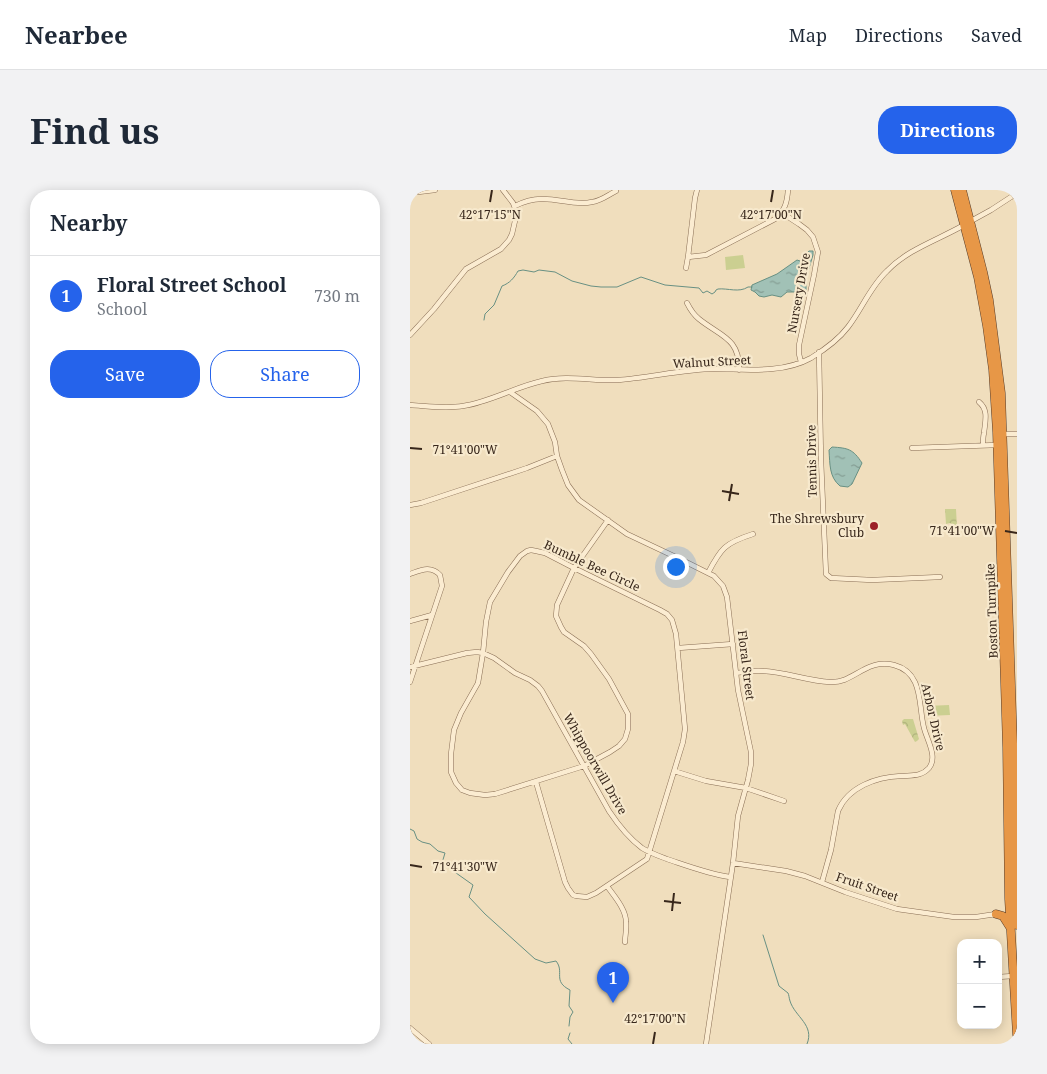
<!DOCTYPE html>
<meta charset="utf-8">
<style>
body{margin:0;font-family:"Noto Serif",serif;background:#f2f2f3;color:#1f2937}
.controls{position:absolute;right:15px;bottom:15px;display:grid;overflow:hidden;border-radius:10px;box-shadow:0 2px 12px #0003}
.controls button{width:45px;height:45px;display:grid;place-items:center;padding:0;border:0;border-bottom:1px solid #e0e1e3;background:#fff;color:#1f2937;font:25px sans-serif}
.you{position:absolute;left:265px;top:376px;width:18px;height:18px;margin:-12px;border:4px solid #fff;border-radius:50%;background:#1a73e8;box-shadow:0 0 0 8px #1a73e833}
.badge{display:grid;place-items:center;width:32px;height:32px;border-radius:50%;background:#2563eb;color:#fff;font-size:16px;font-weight:700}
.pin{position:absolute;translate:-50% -41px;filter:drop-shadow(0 1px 2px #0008)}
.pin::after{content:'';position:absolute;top:26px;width:18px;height:15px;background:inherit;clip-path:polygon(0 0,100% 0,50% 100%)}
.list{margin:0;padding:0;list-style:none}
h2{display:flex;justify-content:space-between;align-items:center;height:65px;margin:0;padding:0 20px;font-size:21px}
h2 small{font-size:16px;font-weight:400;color:#747a83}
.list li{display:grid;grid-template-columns:32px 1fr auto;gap:15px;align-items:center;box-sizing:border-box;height:80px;padding:0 20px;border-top:1px solid #e0e1e3}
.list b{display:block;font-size:19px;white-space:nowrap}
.list p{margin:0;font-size:16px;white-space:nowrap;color:#747a83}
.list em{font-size:16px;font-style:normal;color:#747a83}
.actions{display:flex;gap:10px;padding:15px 20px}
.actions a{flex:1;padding:11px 0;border:1px solid #2563eb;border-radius:20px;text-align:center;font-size:18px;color:#2563eb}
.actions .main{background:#2563eb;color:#fff}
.map{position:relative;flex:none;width:607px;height:854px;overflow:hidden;border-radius:20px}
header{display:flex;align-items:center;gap:30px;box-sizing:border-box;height:70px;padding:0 25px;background:#fff;border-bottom:1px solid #e0e1e3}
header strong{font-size:24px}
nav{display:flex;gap:28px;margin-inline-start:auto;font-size:18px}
.intro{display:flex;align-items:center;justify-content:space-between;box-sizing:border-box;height:120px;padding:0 30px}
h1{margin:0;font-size:35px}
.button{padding:12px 22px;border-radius:20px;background:#2563eb;color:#fff;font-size:18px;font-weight:700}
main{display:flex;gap:30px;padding:0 30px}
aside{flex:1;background:#fff;border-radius:20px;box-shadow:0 2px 12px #0003}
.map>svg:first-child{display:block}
</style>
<header>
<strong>Nearbee</strong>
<nav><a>Map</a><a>Directions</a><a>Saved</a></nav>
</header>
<div class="intro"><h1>Find us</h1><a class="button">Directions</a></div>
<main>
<aside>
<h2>Nearby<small></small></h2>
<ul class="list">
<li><span class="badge">1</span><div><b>Floral Street School</b><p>School</p></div><em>730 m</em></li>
</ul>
<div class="actions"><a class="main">Save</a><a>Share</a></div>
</aside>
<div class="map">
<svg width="607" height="854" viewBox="0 0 607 854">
<defs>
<pattern id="forest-crowns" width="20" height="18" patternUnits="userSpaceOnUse" patternTransform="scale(1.25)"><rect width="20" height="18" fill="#cbcf91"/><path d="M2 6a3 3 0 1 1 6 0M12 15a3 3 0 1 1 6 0" fill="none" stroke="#afb27c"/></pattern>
<pattern id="water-ripples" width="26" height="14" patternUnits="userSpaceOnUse" patternTransform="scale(1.25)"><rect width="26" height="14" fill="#a1c1b6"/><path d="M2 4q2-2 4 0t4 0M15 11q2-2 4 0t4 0" fill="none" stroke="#849d93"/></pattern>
</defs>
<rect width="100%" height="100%" fill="#f0debd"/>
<!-- forest -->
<path fill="url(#forest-crowns)" d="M535,319H546L547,338L540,333L536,334Z
M494,529H503L509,549L507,551L505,552L495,534L493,535L492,531Z"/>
<!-- pitch -->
<path fill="#cbcf91" d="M333,65L335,78L316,80L315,67Z
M539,515L540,525L517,526V516Z"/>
<!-- water -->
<path fill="url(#water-ripples)" stroke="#689083" d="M399,61H403V65L396,88V102L395,106L386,102H377L371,107L362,105L354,107L349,106L345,102L341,100L342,95L367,84L387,70L390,71C394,68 395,64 399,61Z
M422,257C438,258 443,259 452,273L442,294L438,297L430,296C419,287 420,274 419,260Z"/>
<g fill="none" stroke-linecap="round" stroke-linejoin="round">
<!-- stream -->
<path stroke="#689083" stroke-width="1" d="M74,130L75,124L84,115L92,96C100,93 104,88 108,81L113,80L124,82L129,80L145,82L162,91L181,96L191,97H207L231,87L255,95L289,98L293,103L297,101L302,104L305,102L306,100L308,99C318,98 329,103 338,97H342
M0,639L4,641L7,649L12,652L20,654L28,661L35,663L32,673L63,695L59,707L75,724L125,769L136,773L146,771C155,782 142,791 160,800L159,816L163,822L160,827L159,836
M353,745L369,796L378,803C379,805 379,808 380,811C385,827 405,835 397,854
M160,843L158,849L162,854"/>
<defs>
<path id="street" d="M287,0L285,8L278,67L296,65L365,29C375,20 377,13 378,0
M0,3L25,0
M105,16C113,12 122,9 131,9C148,8 165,16 182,12C191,11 198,5 206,1
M372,23L389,34L397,40L403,47L408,62L404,85L389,155V164L391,172
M561,31L581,20L601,7L607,4
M276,78L278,67
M277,113C280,119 284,125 289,129C310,146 330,148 329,180
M0,145L24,119L56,79L91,59L99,50L102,44L105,31L106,21L103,13L93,0
M409,162L411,270L416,384L421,388L462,390L530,387
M100,202L127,221L138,234L145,252L147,266L152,280L158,295L169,310L217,344L270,369L304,386L313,396L317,407L328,500L341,562V574L338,590L328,626L323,673L296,854
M569,212C579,220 575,232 574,243C573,247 573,251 573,255
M0,215C17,216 35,219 53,216C80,212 105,197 132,191C157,185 182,191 207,190C240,188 272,179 304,179C336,179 372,184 401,168C414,160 429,149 438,137C452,119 460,97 477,81C498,59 528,50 554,35
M593,244H607
M502,258L587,255
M0,315L11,313L117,278L147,266
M298,383C311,358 315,353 343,344
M0,384C11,380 21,375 30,385L32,396L0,492
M0,431L22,425
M268,458L323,454
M0,477L57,463L67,462L73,463L84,468L105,483L120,490L128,496L132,501L199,621C207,633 220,649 232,658C240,663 249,666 257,669C278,676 299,684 320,687
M326,483C335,482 344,480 353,481C376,482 397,491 420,492C434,493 443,485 455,479C464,474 473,472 484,475C514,483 508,515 514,538C517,550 528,567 519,578C511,587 501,585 491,586C466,587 438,597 428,621L421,660L412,692
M264,581L296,591L336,598L374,611
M126,592L155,692L158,698L163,705L166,706L177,707L186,703L237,669L273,552L275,539L266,444L262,430L257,424L250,420L164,378L135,363L126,361L121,360L117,361L110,366L98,382L80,412L76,432L73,463L68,493L51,523L44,540L41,564V582L46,593L52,600L60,603L75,605L85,604L174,576L200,562L209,556L215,549L218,539V524L199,489L181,464L174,456L154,442L151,437L146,426L147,415L164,378L198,330
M323,673L376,681L395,686L435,702L487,719L544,727H566L586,724
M197,696C204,706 216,719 216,732C217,738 215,746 215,752
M588,787L603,786
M0,838L19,854"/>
<path id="highway" d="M545,0L568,87L577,136L583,180L587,242L597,557L599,709L607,845
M552,0L573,82L579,110L591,203L604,583L607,735
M586,724L593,726L600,737"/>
</defs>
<!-- street casing -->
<use href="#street" stroke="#896e55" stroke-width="5.5"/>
<!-- highway casing -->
<use href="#highway" stroke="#563c2a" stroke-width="9"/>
<!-- street -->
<use href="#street" stroke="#fbecd1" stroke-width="4.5"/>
<!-- highway -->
<use href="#highway" stroke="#e79747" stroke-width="8"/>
</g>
<!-- ticks -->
<path fill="none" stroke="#38271b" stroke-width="2" d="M80,12L82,0M361,12L363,0M0,258L12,259M312,301L329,304M319,311L322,294M595,341L607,343M0,675L12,677M254,711L271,713M262,721L264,703M243,854L245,842"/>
<!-- markers -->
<circle fill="#9c2129" stroke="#f7e9cd" stroke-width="2" cx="464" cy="336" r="5"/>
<g text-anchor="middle" stroke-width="4.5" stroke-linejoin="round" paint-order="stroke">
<!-- street labels -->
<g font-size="12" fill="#38271b" stroke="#f7e9cd">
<text transform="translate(389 103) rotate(-80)" y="4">Nursery Drive</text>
<text transform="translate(302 172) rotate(-3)" y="4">Walnut Street</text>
<text transform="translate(402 271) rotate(-91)" y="4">Tennis Drive</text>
<text transform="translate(182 376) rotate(25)" y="4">Bumble Bee Circle</text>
<text transform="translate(582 421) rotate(-92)" y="4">Boston Turnpike</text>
<text transform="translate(336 475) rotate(83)" y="4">Floral Street</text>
<text transform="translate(523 527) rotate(77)" y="4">Arbor Drive</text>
<text transform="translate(185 574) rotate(60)" y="4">Whippoorwill Drive</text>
<text transform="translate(457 697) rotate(19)" y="4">Fruit Street</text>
</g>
<!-- poi labels -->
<g font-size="12" fill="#38271b" stroke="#f7e9cd" text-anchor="end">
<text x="454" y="333">The Shrewsbury<tspan x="454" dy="14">Club</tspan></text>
</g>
</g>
<g font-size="12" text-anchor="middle" fill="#38271b" stroke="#f7e9cd" stroke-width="4.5" stroke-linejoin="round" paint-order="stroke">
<text x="80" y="29">42°17'15"N</text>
<text x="361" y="29">42°17'00"N</text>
<text x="55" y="264">71°41'00"W</text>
<text x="552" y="345">71°41'00"W</text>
<text x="55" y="681">71°41'30"W</text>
<text x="245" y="833">42°17'00"N</text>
</g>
</svg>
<div class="controls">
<button>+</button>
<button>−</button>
</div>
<div class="you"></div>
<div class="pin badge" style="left:203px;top:813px">1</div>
</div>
</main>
